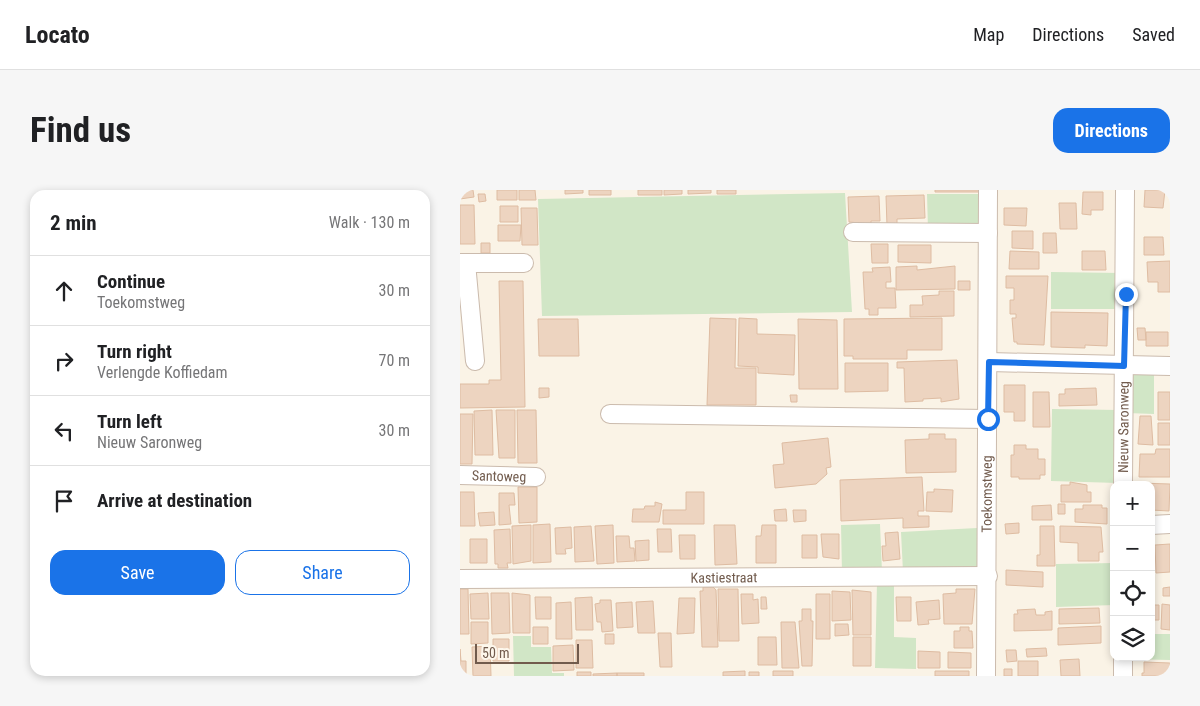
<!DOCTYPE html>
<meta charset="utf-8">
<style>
body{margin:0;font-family:"Roboto Condensed",sans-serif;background:#f6f6f6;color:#202124}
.controls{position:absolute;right:15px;bottom:15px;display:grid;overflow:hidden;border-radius:10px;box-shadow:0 2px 8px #0003}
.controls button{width:45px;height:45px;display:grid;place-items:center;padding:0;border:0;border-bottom:1px solid #e0e0e0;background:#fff;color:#202124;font:25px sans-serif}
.scale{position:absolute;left:15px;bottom:12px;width:104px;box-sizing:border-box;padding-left:5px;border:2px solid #715b4d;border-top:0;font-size:14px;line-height:18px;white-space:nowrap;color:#715b4d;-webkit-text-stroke:4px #fdf7ec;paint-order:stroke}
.stop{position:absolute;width:15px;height:15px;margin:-11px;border:4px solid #1a73e8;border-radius:50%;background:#fff}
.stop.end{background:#1a73e8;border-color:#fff;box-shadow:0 1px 5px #0008}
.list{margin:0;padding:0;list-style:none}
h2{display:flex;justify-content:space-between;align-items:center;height:65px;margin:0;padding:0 20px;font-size:21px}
h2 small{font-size:16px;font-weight:400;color:#757577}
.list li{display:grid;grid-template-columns:32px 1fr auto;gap:15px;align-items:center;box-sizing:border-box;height:70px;padding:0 20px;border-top:1px solid #e0e0e0}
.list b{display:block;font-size:19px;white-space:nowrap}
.list p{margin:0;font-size:16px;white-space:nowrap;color:#757577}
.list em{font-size:16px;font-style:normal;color:#757577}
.actions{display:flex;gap:10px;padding:15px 20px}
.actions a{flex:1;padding:11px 0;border:1px solid #1a73e8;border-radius:15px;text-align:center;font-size:18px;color:#1a73e8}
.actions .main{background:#1a73e8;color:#fff}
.icon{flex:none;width:28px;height:28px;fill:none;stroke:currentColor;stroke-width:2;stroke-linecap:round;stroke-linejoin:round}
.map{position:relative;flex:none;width:710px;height:486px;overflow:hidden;border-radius:15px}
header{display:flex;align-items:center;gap:30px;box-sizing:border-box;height:70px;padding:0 25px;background:#fff;border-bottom:1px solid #e0e0e0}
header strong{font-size:24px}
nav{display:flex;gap:28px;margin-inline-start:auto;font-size:18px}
.intro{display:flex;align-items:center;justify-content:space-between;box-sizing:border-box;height:120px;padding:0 30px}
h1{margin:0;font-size:35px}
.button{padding:12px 22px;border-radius:15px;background:#1a73e8;color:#fff;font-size:18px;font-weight:700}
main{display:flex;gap:30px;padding:0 30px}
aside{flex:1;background:#fff;border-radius:15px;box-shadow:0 2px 8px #0003}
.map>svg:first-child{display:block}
</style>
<header>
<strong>Locato</strong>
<nav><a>Map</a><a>Directions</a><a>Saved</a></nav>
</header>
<div class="intro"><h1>Find us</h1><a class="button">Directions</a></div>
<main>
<aside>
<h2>2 min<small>Walk · 130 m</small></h2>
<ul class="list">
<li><svg class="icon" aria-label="ahead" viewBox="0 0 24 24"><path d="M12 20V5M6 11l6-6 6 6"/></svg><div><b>Continue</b><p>Toekomstweg</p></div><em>30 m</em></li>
<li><svg class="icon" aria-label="right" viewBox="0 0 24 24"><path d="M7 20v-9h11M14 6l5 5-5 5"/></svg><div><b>Turn right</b><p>Verlengde Koffiedam</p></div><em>70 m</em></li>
<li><svg class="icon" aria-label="left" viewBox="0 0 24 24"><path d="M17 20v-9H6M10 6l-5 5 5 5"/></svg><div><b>Turn left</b><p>Nieuw Saronweg</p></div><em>30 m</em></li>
<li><svg class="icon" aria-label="arrive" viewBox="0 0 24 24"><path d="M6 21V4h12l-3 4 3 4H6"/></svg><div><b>Arrive at destination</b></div></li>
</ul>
<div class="actions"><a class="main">Save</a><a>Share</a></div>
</aside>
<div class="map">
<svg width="710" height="486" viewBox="0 0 710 486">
<rect width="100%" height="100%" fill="#faf3e6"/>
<!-- green -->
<path fill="#d1e6c6" d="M385,3L392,122L82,126L78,9Z
M467,4H521L523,36L468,40Z
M591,82L661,83V119H591Z
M672,183L694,184V224L667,223Z
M592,219L659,220L658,293L591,291Z
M420,334L422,382L382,383L381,335Z
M517,338V377L513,380L443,382L441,342Z
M654,373V415L596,417V374Z
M417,393H434V447L456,448V479L415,478Z
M691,444H710V470L667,469L691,467Z
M53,446H71V457H91L92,483H104V486H54Z"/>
<!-- building -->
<path fill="#edd4c0" stroke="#debca2" d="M0,0H13L14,7L0,9Z
M37,0H57V10H37Z
M59,0H75L76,10H59Z
M105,0H123V3L105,4Z
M129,0H151V5H129Z
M178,0H202V5H178Z
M204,0H222V4L204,5Z
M228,0H251V3L228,4Z
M257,0H276V4H257Z
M475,0H519V2H475Z
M685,0H705L703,18L684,17Z
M623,2H643V20H631V25L622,24Z
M18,4H25L26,11L19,12Z
M464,5L465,28L437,29V36H427L426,6Z
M419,6L420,31H411V34L389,32L388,7Z
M599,13H616L617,39H600Z
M0,15H14L15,54H0Z
M40,16H58V32H40Z
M61,18H77L78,55H62Z
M544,18H567L566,36L544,35Z
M38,35H61L60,51H38Z
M552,41H573V59L552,58Z
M583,43H596L597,63H583Z
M684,47H703L704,65H684Z
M21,53H30V63H21Z
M411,54H428V73H412Z
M438,55H471V73L438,72Z
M550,61L579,62V79H549Z
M622,61H645L646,80H622Z
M710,71V102H698V92H688L687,72Z
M457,76V80L495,76V99L436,100V77Z
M430,77L431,92H426V98H435L436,118H418V125H409V119H405L403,82H413L412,78Z
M546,86H588L584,155L557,154V152H554L552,128H556V124H550V110H554V98H546Z
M39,91H63L65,217L0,218V194H29V190H41Z
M498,91H510V100H498Z
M479,101H494V126L450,127V115H463L462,106L479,105Z
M591,122L648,123L647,156L625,155V158L591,157Z
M250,128L276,129L275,178H296V215H247Z
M279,128L297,129V144L335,145L334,185L298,183V177L278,176Z
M482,128V160H447V169H393V166H384V129Z
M78,129H118L119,166H79Z
M338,129L377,130L378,199H339Z
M677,138H685L686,150H678Z
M686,142H708V156H686Z
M497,170L499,209L481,212V208L463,209V211L445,212L444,178H437V172Z
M385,173H428V201L385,202Z
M544,195H565V231H554V222H544Z
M79,198H89V207L79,208Z
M636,198L637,215L599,216V204H605V199Z
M573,202H589L590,237H573Z
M698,202H710V230H698Z
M330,205H337V212H331Z
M32,220L33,265H15L14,221Z
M36,220H55V268H39Z
M57,220H76L77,273H58Z
M0,224H13L12,274H0Z
M680,226H691L693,255L678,254Z
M698,233H710V255H698Z
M469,244H485V249H496V282L446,283L445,250L469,249Z
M368,248L371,277L366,278L367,284L356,294L315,298L313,275L324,274L322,253Z
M554,255H566V259H578V269H585V285H580V289H559V287H551V265H554Z
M696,259H710V287H679L680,264H695Z
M462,287L464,321H458V326H469V337L443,338V328L381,331L380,290Z
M610,292L627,295V302H631V312H601V295H610Z
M679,293L710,294L709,321L691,320V295H679Z
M58,297H77V332L59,333Z
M474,299L493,300L492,322L466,321L467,302H474Z
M0,302H14L15,336H0Z
M226,302H244V334H203V320H226Z
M39,303H54L55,315H49L51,334L39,335Z
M195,312L202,314L199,332H172L173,319H184L185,316H195Z
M598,314H605V324H598Z
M591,315L592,330H572V316Z
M623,315H642V318H647V334L615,332V319H623Z
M326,319L327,331H315L314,320Z
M333,320H346V331L334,332Z
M34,322L35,335L20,336L18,323Z
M559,333V343L546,344L545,334Z
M90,334L91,372L73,373V335Z
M71,335V371L53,374L52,336Z
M153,335L154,373L137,374L135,336Z
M254,335H275L277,374L255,375Z
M302,335H316V373H296V346H301Z
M131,336L134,371L115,372L114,337Z
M580,336H594L595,376H577V365H580Z
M600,336L641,337L643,362H639V371H618V353L600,352Z
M111,337L112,358L105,359L106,364H96L95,338Z
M50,339L51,373H47L48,378H38V374H35L34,340Z
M197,339H211L212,362H198Z
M438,342L440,369L423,371L422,356H426L425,343Z
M361,344H379V369L363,367Z
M219,345H235V369H220Z
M342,345H357V368H342Z
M156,346H169L170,358H174L175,371L157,372Z
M10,349H27V373H10Z
M189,350V370L176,371L175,351Z
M710,354V382L696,383L695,355Z
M546,380L583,382V397L546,395Z
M243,397H253L256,400L258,457H242L240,401H243Z
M710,397V406H703V398Z
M0,399H8L9,444H0Z
M258,399H278L279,451H259Z
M496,399H515L512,434H484L483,404L496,403Z
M392,400L411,402V445H393Z
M372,401L390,402L391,430L372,431Z
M28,403L29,429H11L10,404Z
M31,403H49L50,443L32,444Z
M52,403L70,405V443H53Z
M281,404H293V410L298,409L299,433L282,434Z
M356,404H370V449H356Z
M75,407H91V429H76Z
M132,407L133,440H116L115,408Z
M301,407H306L307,419H301Z
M436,407H451V431H437Z
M219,408H235L234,443L217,444Z
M140,410H151L153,441L142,442L141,432H137L135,414L140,413Z
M479,410L480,429L468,430L469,434L458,435L456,412Z
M193,411L195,443H178L176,412Z
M111,412L112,449H96V413Z
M172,412L173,437L157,438L156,413Z
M702,414L710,415V440L701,439Z
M691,415H699V430H691Z
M639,418L640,433L599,434V419Z
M342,419H351V431H353L352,476H342L339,431H342Z
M575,419L576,425H585V422L592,421V440L554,441V424H558L557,420Z
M11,432H28V453L11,454Z
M321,432H335L339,478H322Z
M375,434H388L389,445L375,446Z
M641,436V453L598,455V438Z
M73,437H88V454H73Z
M500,437H509V441H512L513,458H494V441H500Z
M198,443H211L212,477H200Z
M145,444H154V454H145Z
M298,447H316L317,475H298Z
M393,447H411V476H393Z
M33,449H49V471H33Z
M116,450H132L133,478H116Z
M113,455L114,480L93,481V456Z
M30,456L31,486H13L12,457Z
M586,458L587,466L567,467L566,459Z
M0,459L1,471H6V486H0Z
M546,460H556L557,471L547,472Z
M458,461L480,462V478H458Z
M488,462L511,463V478H488Z
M619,469L620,486H601L600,470Z
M558,471H578V486H558Z
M684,472L710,473V486H682V483H684Z
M544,479H552V486H544Z
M285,481V486H263V482Z
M313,481H333V486H313Z
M475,481H509V486H475Z
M117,482H131V486H117Z
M289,482H299V486H289Z
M157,483H184V486H157Z
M157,483V486H133V484Z"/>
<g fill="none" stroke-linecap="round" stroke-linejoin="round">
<defs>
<g id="minor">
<path d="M393,42L528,43"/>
<path d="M0,73H64"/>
<path d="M6,73L15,171"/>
<path d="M529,172L710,176"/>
<path d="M150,224L528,229"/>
<path id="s1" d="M0,285L76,287"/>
<path id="s2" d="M663,295L665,0"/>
<path d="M691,335L710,334"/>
<path id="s3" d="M0,389L528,386"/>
<path d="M663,467V486"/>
<path id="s4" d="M526,486L528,0"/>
</g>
</defs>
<!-- minor casing -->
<use href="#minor" stroke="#cbbbad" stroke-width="20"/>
<!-- minor -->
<use href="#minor" stroke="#fff" stroke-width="18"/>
</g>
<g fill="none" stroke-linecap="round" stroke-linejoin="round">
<!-- route -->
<path stroke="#1a73e8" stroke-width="6" d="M528,229L529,172L664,176L666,104"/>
</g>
<g text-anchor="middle" stroke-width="4" stroke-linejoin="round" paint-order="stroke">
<!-- street labels -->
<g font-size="14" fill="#715b4d" stroke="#fdf7ec">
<text dy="5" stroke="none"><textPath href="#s2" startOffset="58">Nieuw Saronweg</textPath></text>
<text dy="5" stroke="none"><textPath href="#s1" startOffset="39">Santoweg</textPath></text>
<text dy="5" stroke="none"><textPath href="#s4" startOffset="182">Toekomstweg</textPath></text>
<text dy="5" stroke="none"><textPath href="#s3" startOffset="264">Kastiestraat</textPath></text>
</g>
</g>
</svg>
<div class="controls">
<button>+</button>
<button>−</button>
<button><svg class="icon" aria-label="locate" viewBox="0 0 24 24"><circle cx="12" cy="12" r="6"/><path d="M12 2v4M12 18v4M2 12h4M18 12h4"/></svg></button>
<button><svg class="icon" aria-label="layers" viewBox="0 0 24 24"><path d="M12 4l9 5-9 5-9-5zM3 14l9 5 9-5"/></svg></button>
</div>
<div class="scale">50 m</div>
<div class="stop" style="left:528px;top:229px"></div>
<div class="stop end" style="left:666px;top:104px"></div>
</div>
</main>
